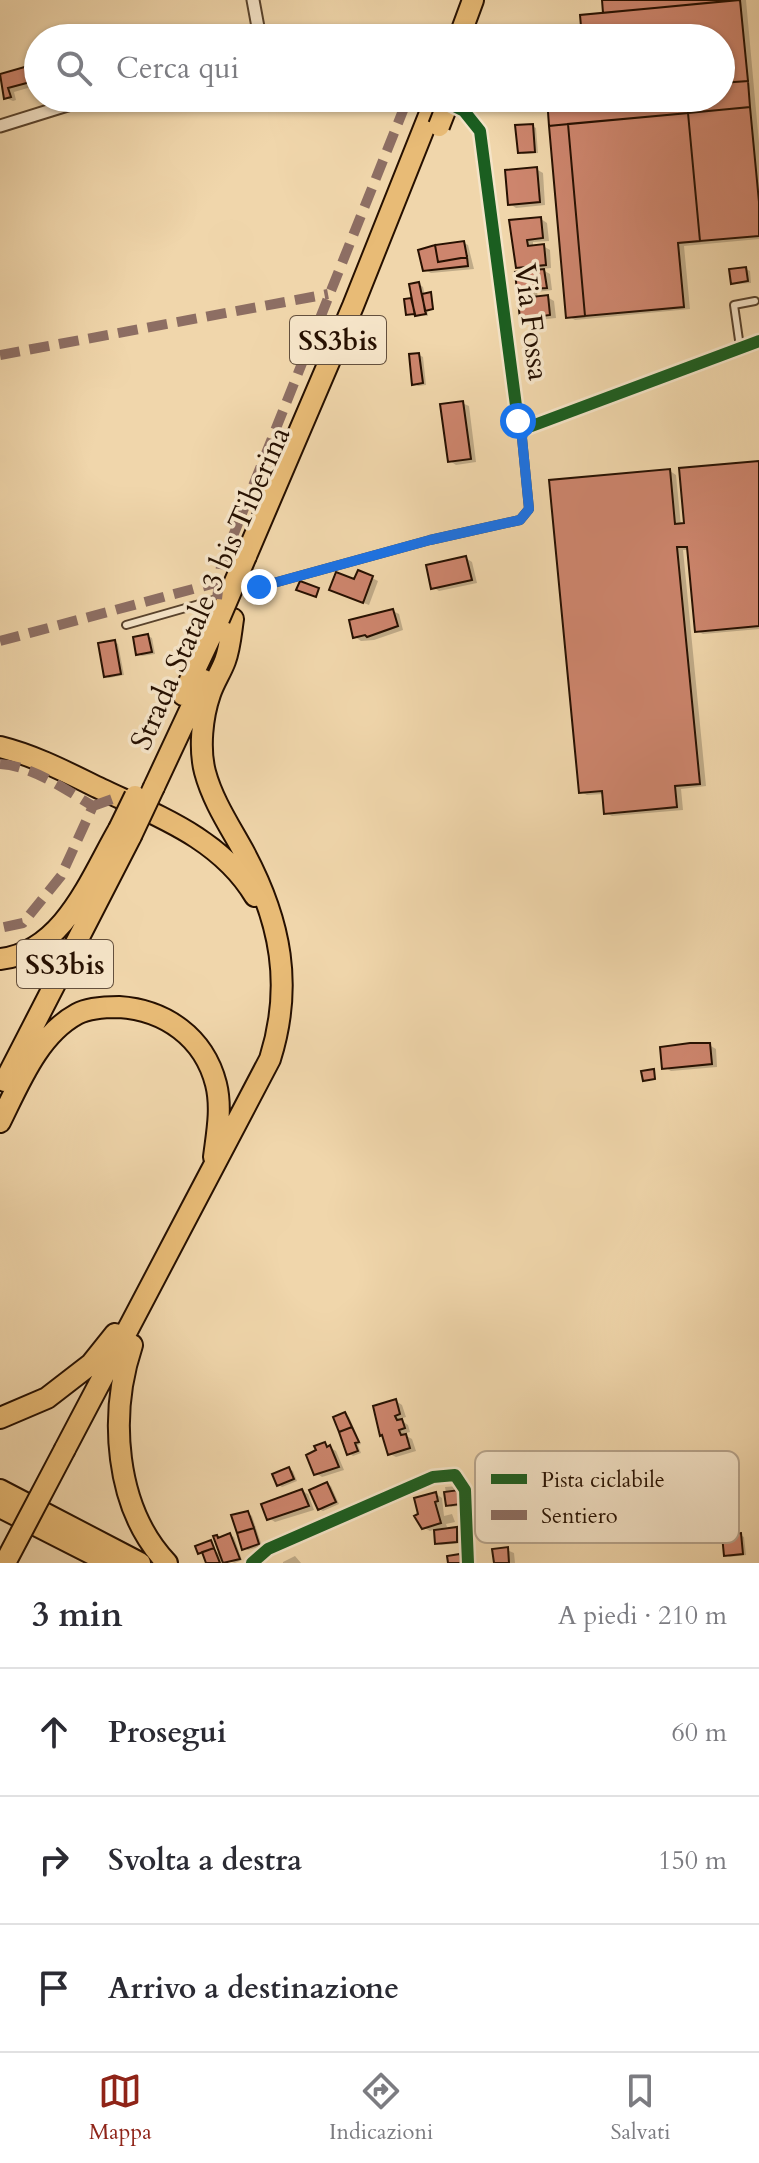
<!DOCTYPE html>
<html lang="it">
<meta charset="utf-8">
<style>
body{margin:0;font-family:Cardo,serif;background:#f7f7f7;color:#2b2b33}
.stop{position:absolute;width:24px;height:24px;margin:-18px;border:6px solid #1a73e8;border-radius:50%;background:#fff}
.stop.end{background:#1a73e8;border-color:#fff;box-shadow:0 2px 8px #0008}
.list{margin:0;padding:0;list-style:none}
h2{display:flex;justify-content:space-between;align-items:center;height:104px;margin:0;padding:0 32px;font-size:34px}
h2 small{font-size:26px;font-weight:400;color:#7c7c81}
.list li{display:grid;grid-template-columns:52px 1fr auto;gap:24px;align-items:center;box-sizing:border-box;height:128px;padding:0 32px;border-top:2px solid #e1e1e2}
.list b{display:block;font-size:30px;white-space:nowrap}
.list em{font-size:26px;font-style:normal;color:#7c7c81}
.icon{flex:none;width:44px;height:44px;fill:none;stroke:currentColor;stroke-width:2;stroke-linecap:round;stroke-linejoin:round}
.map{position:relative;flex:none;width:759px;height:1563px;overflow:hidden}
.search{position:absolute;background:#fff;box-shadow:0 2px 6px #0004;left:24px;right:24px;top:24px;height:88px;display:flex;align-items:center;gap:20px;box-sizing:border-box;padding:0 28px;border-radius:44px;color:#7c7c81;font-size:30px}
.sheet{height:488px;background:#fff}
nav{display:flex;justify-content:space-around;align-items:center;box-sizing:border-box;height:112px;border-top:2px solid #e1e1e2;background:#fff;font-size:22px;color:#7c7c81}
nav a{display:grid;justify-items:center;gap:4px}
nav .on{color:#8f2418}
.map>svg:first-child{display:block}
</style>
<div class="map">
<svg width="759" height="1563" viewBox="0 0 759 1563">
<rect width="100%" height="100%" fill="#f0d6ab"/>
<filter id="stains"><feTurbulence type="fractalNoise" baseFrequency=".0025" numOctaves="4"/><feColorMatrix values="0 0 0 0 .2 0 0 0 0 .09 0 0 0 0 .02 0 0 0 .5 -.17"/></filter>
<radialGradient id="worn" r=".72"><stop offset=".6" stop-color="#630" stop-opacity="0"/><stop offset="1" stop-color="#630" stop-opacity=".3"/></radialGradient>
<!-- shadow -->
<path fill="#0003" d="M604,0H746L759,143V239L684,246L690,309L575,320L568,316L549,98H721V38H584L605,15Z
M35,67L38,69V85L14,92L16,100L13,101L6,98L0,76Z
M532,126L536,128L538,153L523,154L520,152Z
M536,169L543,173L545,205L516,208L510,204Z
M541,219L547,223L549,241L533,242V247L543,246L550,250L551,268L541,269L550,274L552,290L537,292L538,298L547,297L554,301L556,318L528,321L522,317L527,273L518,267L512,222Z
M464,243L468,245L474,269L431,273L425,270Z
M746,269L750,271L751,283L737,284L733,282Z
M419,284L423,287L425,296L431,295L434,309L427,310L428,316L417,315L406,301L414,299Z
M419,355L423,357L426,385L418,386L414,383Z
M462,403L469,406L476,462L456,465L450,461Z
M759,463V629L703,634L697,631L689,550H683L706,786L681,789L683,810L612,816L606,813L604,794L587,795L581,792L670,471L676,475L681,526Z
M466,558L472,562L477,583L439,591L433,587Z
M372,578L378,581L369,605L338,593L355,582Z
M393,611L399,614L403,630L374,640L361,641L355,637Z
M148,636L152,638L155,654L142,656L138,654Z
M115,642L118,644L124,675L109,678L106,676Z
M709,1045L716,1049L717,1067L671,1071L664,1067Z
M396,1401L402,1405L406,1417L399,1419L408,1425L410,1432L403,1434L412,1439L416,1451L396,1457L390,1454Z
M345,1414L349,1417L361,1444L358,1445L361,1453L353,1456L349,1453Z
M324,1444L336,1451L344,1470L322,1477L316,1473Z
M289,1469L293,1471L297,1481L282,1487L278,1484Z
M327,1484L331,1486L339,1504L323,1511L319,1509Z
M458,1486L464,1505L451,1507L448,1505L445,1487Z
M302,1491L308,1494L314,1510L275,1522L269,1518Z
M436,1494L442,1498L444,1516L452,1514L455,1522L446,1524L447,1527L438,1529V1531L457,1530L461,1532L460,1543L441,1545L437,1543L436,1529L430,1531L423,1527Z
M248,1513L252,1516L262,1546L248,1550L244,1548Z
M230,1535L234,1537L242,1560L235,1563L221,1560L222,1563H208L204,1552L199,1553L211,1543L215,1551L222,1555Z
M740,1535L744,1537L746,1555L730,1557L726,1555Z
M507,1550L514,1553L515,1563H495Z
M295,1556L301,1563H283V1562Z"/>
<!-- building -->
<path fill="#cd856d" stroke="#261001" stroke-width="2" d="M602,0H737L603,13Z
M740,0L748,81L721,83V38H582L580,15Z
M35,64L38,80L8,88L11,97L4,99L0,74Z
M748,81L750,107L688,113L687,98H721V83Z
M547,98H687L688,113L549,126Z
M750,107L759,202V236L700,241L688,113Z
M688,113L700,241L678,243L684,307L585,316L568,124Z
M533,124L535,152L518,153L515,125Z
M568,124L585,316L566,318L549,126Z
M537,167L540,202L508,205L505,170Z
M541,217L543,238L527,240L528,246L544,244L546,265L516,268L509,220Z
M464,241L467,257L438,262L435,245Z
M435,245L438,262L467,257L468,266L423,271L418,250Z
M746,267L748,281L731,284L729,269Z
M544,269L547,288L531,289L532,297L548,295L550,315L520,319L515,272Z
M419,282L426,314L415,316L409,284Z
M431,292L433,309L425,311L422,294Z
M411,298L415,314L406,315L404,299Z
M419,353L423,383L412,385L409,354Z
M463,401L471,459L448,462L440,404Z
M759,461V626L695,632L687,547H677L700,784L675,786L677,807L604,814L602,791L579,793L549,480L670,469L675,524L684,523L679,468Z
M466,556L472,580L431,589L426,565Z
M358,570L373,576L363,603L329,590L336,572L354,579Z
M300,581L319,588L316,597L296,590Z
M393,609L398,626L367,637L365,635L353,638L349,620Z
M148,634L152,652L136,655L133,637Z
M115,640L121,674L104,677L98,643Z
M690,1043H710L712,1064L662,1069L660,1047Z
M654,1069L655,1079L643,1081L641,1071Z
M396,1399L400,1414L395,1416L397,1420L402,1419L405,1428L399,1430L401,1435L406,1434L410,1448L388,1455L382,1435L380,1436L373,1406Z
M345,1412L352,1427L339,1432L333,1417Z
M352,1427L359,1442L355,1443L358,1451L347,1455L339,1432Z
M325,1442L327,1447L330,1445L339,1467L314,1475L306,1455L316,1450L314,1446Z
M289,1467L294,1479L277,1486L272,1474Z
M327,1482L336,1502L318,1510L309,1490Z
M302,1489L309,1506L267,1520L261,1504Z
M459,1490L461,1504L446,1506L444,1492Z
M436,1492L438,1501L435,1502L441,1523L422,1529L414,1516L418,1514L414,1498Z
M248,1511L254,1528L237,1533L231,1515Z
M457,1527V1542L435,1544L434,1530Z
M254,1528L259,1544L242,1550L237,1533Z
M230,1533L240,1559L223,1563L213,1536L217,1535L218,1538Z
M741,1533L743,1554L724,1556L722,1535Z
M211,1540L214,1548L198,1554L195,1546Z
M508,1547L509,1563H494L492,1549Z
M214,1548L220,1563H206L202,1552Z
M460,1554L461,1563H448L447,1556Z"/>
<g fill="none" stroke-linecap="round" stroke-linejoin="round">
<defs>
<path id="service" d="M740,347L734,305L755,301
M259,587L430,540L520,520L529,509L522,438L524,425
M126,625L217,599"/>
<path id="minor" d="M253,0L260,38
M444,101L464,111L480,131L518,421L529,427L759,341
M0,126L90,98
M252,1563L268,1549L433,1477L455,1475L465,1490L468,1563"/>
<path id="trunk" d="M459,38L473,0
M246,556L353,306L436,98
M183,695L219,619
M0,747C36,756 68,773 101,789C158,816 221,839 255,896
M154,787L204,680
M0,959C64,952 91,877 119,829
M5,1081L131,836
M0,1122C19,1084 38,1035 77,1014C88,1008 106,1007 119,1007C165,1010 204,1037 216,1084C222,1108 217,1133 214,1157
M132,1345C109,1414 114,1507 167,1563
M0,1418L47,1398L91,1364L115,1334
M65,1449L270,1059C293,986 281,922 245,854C231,828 213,802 205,772C199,749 202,717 210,694C214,682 221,672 225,661C230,648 231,632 233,619
M0,1490L140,1563
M0,1507L110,1563"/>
</defs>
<!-- service casing -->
<use href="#service" stroke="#58422c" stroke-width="10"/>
<!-- minor casing -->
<use href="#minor" stroke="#58422c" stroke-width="15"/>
<!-- trunk casing -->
<use href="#trunk" stroke="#261001" stroke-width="24"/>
<!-- service -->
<use href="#service" stroke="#f5e4c8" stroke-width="6"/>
<!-- minor -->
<use href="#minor" stroke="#f5e4c8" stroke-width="11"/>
<!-- trunk -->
<use href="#trunk" stroke="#e8bb76" stroke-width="20"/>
<defs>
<path id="trunk-bridge" d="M439,126L450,98
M219,619L246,556
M119,829L135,796
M131,836L154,787
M5,1563L65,1449"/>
</defs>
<!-- trunk-bridge casing -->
<use href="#trunk-bridge" stroke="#261001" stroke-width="24" stroke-linecap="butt"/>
<!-- trunk-bridge -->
<use href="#trunk-bridge" stroke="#e8bb76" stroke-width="20"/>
<!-- quiet -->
<path stroke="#8d6e63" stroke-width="10" stroke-dasharray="20 10" stroke-linecap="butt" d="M0,355L328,294
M217,599L221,566L408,98
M0,641L219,582
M0,764C33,766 66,790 93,806L61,876L23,923L0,928
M93,806L118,797"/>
<defs>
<path id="cycleway" d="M438,98L464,111L480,131L518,421L529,427L759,341
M252,1563L268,1549L433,1477L455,1475L465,1490L468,1563"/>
</defs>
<!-- cycleway casing -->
<use href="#cycleway" stroke="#f5e4c8" stroke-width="17"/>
<!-- cycleway -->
<use href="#cycleway" stroke="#1b5e20" stroke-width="12"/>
</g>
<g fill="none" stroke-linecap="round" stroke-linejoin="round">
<!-- route -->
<path stroke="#1a73e8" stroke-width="10" d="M259,587L430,540L520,520L529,509L522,438L524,425L518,421"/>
</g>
<g text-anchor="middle" stroke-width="7" stroke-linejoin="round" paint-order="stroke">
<!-- shield labels -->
<g fill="#f5e4c8" stroke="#64503d" stroke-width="2">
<rect x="290" y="316" width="96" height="48" rx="6"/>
<rect x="17" y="940" width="96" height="48" rx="6"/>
</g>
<g font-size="28" font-weight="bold" fill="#261001">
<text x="338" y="350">SS3bis</text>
<text x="65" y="974">SS3bis</text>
</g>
<!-- street labels -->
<g font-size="30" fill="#261001" stroke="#f5e4c8">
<text transform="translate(532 322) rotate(83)" y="10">Via Fossa</text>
<text transform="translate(210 588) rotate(-66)" y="10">Strada Statale 3 bis Tiberina</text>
</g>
</g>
<!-- legend -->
<rect x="475" y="1451" width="264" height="92" rx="12" fill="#f5e4c8" stroke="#b7a48c" stroke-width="2"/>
<rect x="491" y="1474" width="36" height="10" fill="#1b5e20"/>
<rect x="491" y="1510" width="36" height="10" fill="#8d6e63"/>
<g font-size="22" fill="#261001">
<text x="541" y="1487">Pista ciclabile</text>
<text x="541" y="1523">Sentiero</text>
</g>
<rect width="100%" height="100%" filter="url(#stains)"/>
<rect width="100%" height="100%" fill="url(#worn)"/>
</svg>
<div class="stop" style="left:518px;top:421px"></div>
<div class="stop end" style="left:259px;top:587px"></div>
<div class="search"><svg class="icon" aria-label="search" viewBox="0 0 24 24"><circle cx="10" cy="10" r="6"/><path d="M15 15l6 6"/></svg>Cerca qui</div>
</div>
<section class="sheet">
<h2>3 min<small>A piedi · 210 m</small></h2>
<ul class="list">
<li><svg class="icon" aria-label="ahead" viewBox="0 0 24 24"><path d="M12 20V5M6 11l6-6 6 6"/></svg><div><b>Prosegui</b></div><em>60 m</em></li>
<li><svg class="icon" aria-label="right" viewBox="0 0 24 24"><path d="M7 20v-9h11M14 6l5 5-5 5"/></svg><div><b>Svolta a destra</b></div><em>150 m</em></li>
<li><svg class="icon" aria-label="arrive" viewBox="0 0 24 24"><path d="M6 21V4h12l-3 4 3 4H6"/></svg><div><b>Arrivo a destinazione</b></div></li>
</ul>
</section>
<nav>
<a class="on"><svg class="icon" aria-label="map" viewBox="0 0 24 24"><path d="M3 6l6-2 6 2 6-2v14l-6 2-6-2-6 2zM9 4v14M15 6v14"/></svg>Mappa</a>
<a><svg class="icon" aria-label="directions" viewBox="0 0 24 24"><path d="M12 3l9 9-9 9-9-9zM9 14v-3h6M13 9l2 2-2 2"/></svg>Indicazioni</a>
<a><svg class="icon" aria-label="saved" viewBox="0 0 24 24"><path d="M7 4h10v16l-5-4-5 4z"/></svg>Salvati</a>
</nav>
